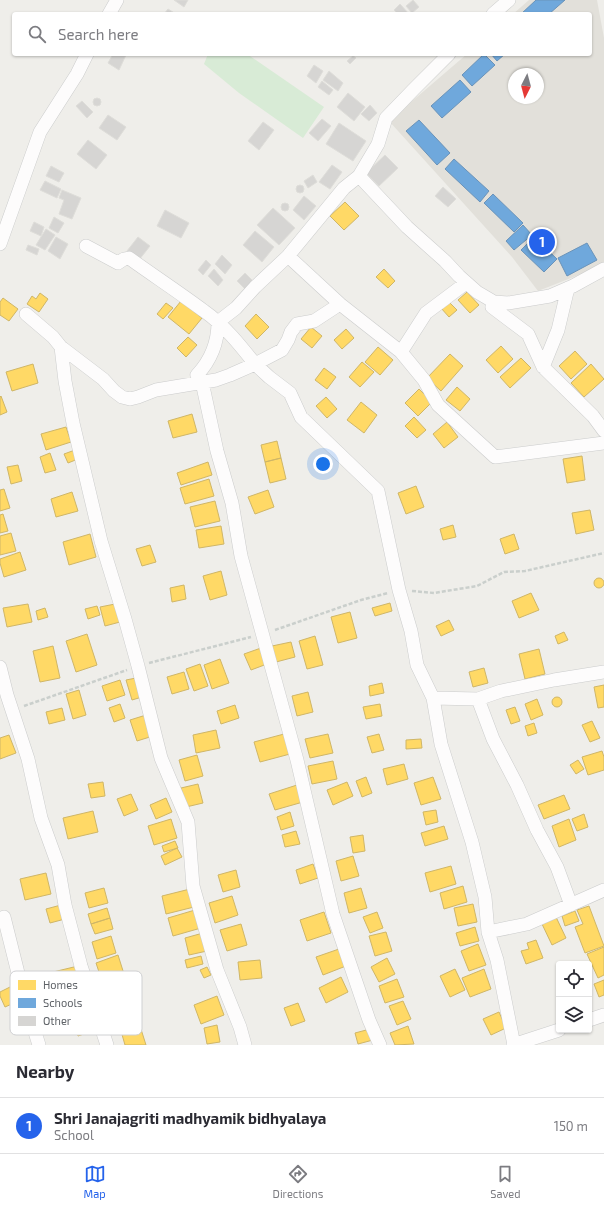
<!DOCTYPE html>
<style>
body{margin:0;font-family:"Exo 2",sans-serif;background:#f7f7f7;color:#2b2b33}
.controls{position:absolute;right:12px;bottom:12px;display:grid;overflow:hidden;border-radius:4px;box-shadow:0 1px 3px #0004}
.controls button{width:36px;height:36px;display:grid;place-items:center;padding:0;border:0;border-bottom:1px solid #e1e1e2;background:#fff;color:#2b2b33;font:20px sans-serif}
.compass{position:absolute;left:508px;top:68px;width:36px;height:36px;border-radius:50%;background:#fff;box-shadow:0 1px 3px #0004;rotate:186deg}
.you{position:absolute;left:323px;top:464px;width:14px;height:14px;margin:-10px;border:3px solid #fff;border-radius:50%;background:#1a73e8;box-shadow:0 0 0 6px #1a73e833}
.badge{display:grid;place-items:center;width:26px;height:26px;border-radius:50%;background:#2563eb;color:#fff;font-size:13px;font-weight:700}
.pin{position:absolute;translate:-50% -50%;border:2px solid #fff;box-shadow:0 1px 4px #0006}
.list{margin:0;padding:0;list-style:none}
h2{display:flex;justify-content:space-between;align-items:center;height:52px;margin:0;padding:0 16px;font-size:17px}
h2 small{font-size:13px;font-weight:400;color:#7c7c81}
.list li{display:grid;grid-template-columns:26px 1fr auto;gap:12px;align-items:center;box-sizing:border-box;height:56px;padding:0 16px;border-top:1px solid #e1e1e2}
.list b{display:block;font-size:15px;white-space:nowrap}
.list p{margin:0;font-size:13px;white-space:nowrap;color:#7c7c81}
.list em{font-size:13px;font-style:normal;color:#7c7c81}
.icon{flex:none;width:22px;height:22px;fill:none;stroke:currentColor;stroke-width:2;stroke-linecap:round;stroke-linejoin:round}
.map{position:relative;flex:none;width:604px;height:1045px;overflow:hidden}
.search{position:absolute;background:#fff;box-shadow:0 1px 3px #0004;left:12px;right:12px;top:12px;height:44px;display:flex;align-items:center;gap:10px;box-sizing:border-box;padding:0 14px;border-radius:4px;color:#7c7c81;font-size:15px}
.sheet{height:108px;background:#fff}
nav{display:flex;justify-content:space-around;align-items:center;box-sizing:border-box;height:56px;border-top:1px solid #e1e1e2;background:#fff;font-size:11px;color:#7c7c81}
nav a{display:grid;justify-items:center;gap:2px}
nav .on{color:#2563eb}
.map>svg:first-child{display:block}
</style>
<div class="map">
<svg width="604" height="1045" viewBox="0 0 604 1045">
<rect width="100%" height="100%" fill="#efeeea"/>
<!-- education -->
<path fill="#e2e0da" fill-rule="evenodd" d="M529,0H597L604,38V265L538,291L512,257L389,121L467,54H590V14H513ZM514,74H538V98H514Z"/>
<!-- green -->
<path fill="#d8ebd6" d="M208,54H247L324,107L303,138L239,93L204,64Z"/>
<!-- homes -->
<path fill="#ffd966" stroke="#cfb667" d="M345,202L359,216L344,230L330,216Z
M384,269L395,281L388,288L376,277Z
M467,292L479,305L470,313L458,300Z
M40,293L48,299L39,312L27,304L32,296L36,299Z
M3,298L18,309L9,321L0,315V302Z
M181,301L202,318L189,334L168,317Z
M448,301L457,310L449,317L441,308Z
M166,303L173,308L163,319L157,314Z
M256,314L269,327L257,339L245,326Z
M311,327L322,336L312,348L301,339Z
M346,329L354,338L342,349L334,340Z
M188,337L197,345L186,357L177,348Z
M501,346L513,359L498,373L486,360Z
M378,347L393,360L380,375L365,362Z
M575,351L587,364L571,379L559,366Z
M450,354L463,366L441,391L427,378Z
M521,358L531,368L510,388L500,377Z
M362,362L374,372L360,387L349,377Z
M33,364L38,383L12,391L6,372Z
M591,364L604,379L584,397L571,383Z
M324,368L336,377L327,389L315,380Z
M457,387L470,399L460,411L446,400Z
M419,389L432,402L418,416L405,403Z
M1,396L7,412L0,415V397Z
M326,397L337,409L327,418L316,406Z
M361,402L377,415L364,433L347,420Z
M192,414L197,432L173,438L168,421Z
M414,417L426,430L417,438L405,426Z
M447,422L458,437L444,448L433,434Z
M66,427L71,442L46,450L41,434Z
M277,441L281,458L265,462L261,445Z
M75,450L78,459L68,463L64,454Z
M50,453L56,470L45,473L40,457Z
M582,456L585,480L567,483L563,459Z
M281,458L286,479L270,483L265,462Z
M208,462L212,475L181,485L177,473Z
M18,465L22,481L11,484L7,467Z
M209,479L214,496L185,504L180,488Z
M416,486L424,507L406,514L398,493Z
M4,489L10,508L0,511V490Z
M268,490L274,507L255,514L248,497Z
M72,492L78,511L56,517L51,499Z
M215,501L220,521L195,527L190,507Z
M590,510L594,530L576,534L572,513Z
M3,514L8,531L0,533V515Z
M453,525L456,537L443,540L440,529Z
M221,526L224,544L199,548L196,530Z
M11,533L16,551L0,555V536Z
M90,534L96,557L69,565L63,542Z
M514,534L519,549L505,554L500,539Z
M150,545L156,562L142,566L136,549Z
M20,552L26,570L4,577L0,563V559Z
M221,571L227,595L210,600L203,576Z
M594 583a5 5 0 1 1 10 0a5 5 0 1 1-10 0Z
M184,585L186,599L172,602L170,588Z
M531,593L539,610L519,618L512,601Z
M390,603L392,611L375,616L372,608Z
M28,604L32,622L7,627L3,608Z
M115,604L120,622L105,626L100,607Z
M97,606L100,615L88,619L85,609Z
M45,608L48,617L38,620L36,611Z
M350,612L357,638L338,643L331,617Z
M449,620L454,630L441,636L436,626Z
M564,632L568,640L558,644L555,636Z
M87,634L97,665L76,672L66,641Z
M315,636L323,665L307,669L299,641Z
M291,642L295,657L276,662L272,646Z
M53,646L60,678L40,682L33,651Z
M261,648L267,664L251,670L244,654Z
M539,649L545,674L525,679L519,654Z
M220,659L229,683L212,689L204,665Z
M200,664L208,686L194,691L186,669Z
M484,668L488,683L473,687L469,672Z
M184,672L189,689L172,694L167,677Z
M136,678L142,697L132,700L126,680Z
M120,680L125,695L107,701L102,686Z
M382,683L384,693L370,696L369,686Z
M604,685V707L598,708L594,687Z
M79,690L86,715L73,719L66,694Z
M308,692L313,712L297,716L292,696Z
M552 702a5 5 0 1 1 10 0a5 5 0 1 1-10 0Z
M537,699L543,715L531,720L525,704Z
M120,704L125,718L114,722L109,708Z
M380,704L382,716L366,719L363,707Z
M235,705L239,718L221,724L217,711Z
M515,707L520,721L511,724L506,710Z
M62,708L65,720L49,724L46,712Z
M146,715L153,736L137,741L130,720Z
M592,721L600,738L590,742L582,725Z
M534,723L537,733L528,736L525,726Z
M216,730L220,748L196,753L193,735Z
M284,734L290,754L260,762L254,742Z
M328,734L333,753L310,758L305,739Z
M379,734L384,750L372,753L367,737Z
M9,735L16,753L0,759V738Z
M421,739L422,748L406,749V740Z
M602,751L604,757V770L588,775L582,757Z
M197,755L203,776L185,781L179,760Z
M578,760L584,769L576,774L570,765Z
M333,761L337,779L312,784L308,766Z
M404,764L408,779L387,785L383,769Z
M366,777L372,793L362,797L356,781Z
M433,777L441,799L421,805L414,783Z
M103,782L105,796L91,798L88,784Z
M347,782L353,796L333,805L327,790Z
M198,784L203,803L186,807L181,788Z
M297,785L303,802L275,810L269,794Z
M131,794L138,810L124,816L117,799Z
M564,795L570,809L544,819L538,805Z
M166,798L172,812L156,819L150,805Z
M436,810L438,822L426,825L423,812Z
M93,811L98,832L68,839L63,818Z
M290,812L294,826L281,830L277,817Z
M584,814L588,827L577,831L572,819Z
M171,819L177,838L154,845L148,826Z
M569,819L576,840L559,847L552,826Z
M444,826L448,839L425,846L421,833Z
M296,831L300,844L285,847L282,835Z
M363,835L365,851L353,853L350,837Z
M175,841L178,848L164,852L162,846Z
M177,848L182,857L165,865L161,856Z
M353,856L359,876L341,881L336,861Z
M313,864L318,878L300,884L296,870Z
M451,866L456,884L430,892L425,873Z
M236,870L240,887L223,892L218,875Z
M46,873L51,894L25,900L20,879Z
M463,886L467,902L444,909L440,893Z
M104,888L108,903L89,908L85,893Z
M361,888L367,908L349,913L344,893Z
M190,889L194,907L166,914L162,896Z
M232,896L238,915L215,923L209,903Z
M473,904L477,922L458,926L454,908Z
M61,905L65,919L50,923L46,909Z
M589,906L604,946L585,953L575,927L583,924L577,910Z
M107,908L110,918L91,924L88,914Z
M195,910L201,928L173,936L168,918Z
M575,911L579,921L565,926L562,916Z
M324,912L331,933L307,941L300,920Z
M377,912L383,928L370,933L363,917Z
M556,917L566,938L552,945L542,924Z
M110,918L113,929L95,934L91,924Z
M241,924L247,945L227,951L220,930Z
M475,927L479,941L460,946L456,933Z
M386,932L392,951L375,956L369,936Z
M203,933L207,951L189,955L185,938Z
M111,936L116,953L97,959L92,942Z
M536,940L543,958L526,964L521,951L529,949L527,943Z
M478,944L486,965L469,971L461,951Z
M604,947V975L598,978L587,954Z
M339,949L346,966L323,975L316,957Z
M118,955L124,974L102,981L96,963Z
M201,956L203,964L187,968L185,960Z
M387,958L395,974L379,982L371,967Z
M260,960L262,978L240,980L238,962Z
M78,966L83,985L57,992L53,972Z
M207,967L211,975L204,978L200,970Z
M455,969L465,990L450,997L440,976Z
M484,969L491,989L470,997L462,978Z
M341,977L348,992L326,1003L319,988Z
M397,979L404,997L385,1003L379,986Z
M604,980V995L599,997L594,984Z
M14,985L21,1000L5,1007L0,996V992Z
M217,996L224,1015L201,1024L194,1005Z
M403,1001L411,1019L397,1025L389,1006Z
M298,1003L305,1021L291,1026L284,1008Z
M499,1012L506,1028L491,1035L483,1019Z
M92,1017L96,1030L78,1036L74,1023Z
M217,1025L220,1042L207,1044L204,1028Z
M140,1026L146,1045H125L121,1031Z
M408,1026L414,1044L395,1045L390,1033Z
M370,1029L373,1040L358,1044L355,1033Z"/>
<!-- schools -->
<path fill="#6fa8dc" stroke="#6a93b9" d="M536,0H565L549,14H521Z
M484,54L495,65L472,86L462,75Z
M491,54H505L497,61Z
M460,80L471,92L442,118L431,106Z
M419,120L450,153L437,165L406,131Z
M454,159L489,191L480,202L445,169Z
M493,194L523,223L514,232L484,203Z
M523,225L532,235L514,250L506,241Z
M534,237L557,259L544,272L521,250Z
M587,243L597,260L567,276L558,258Z"/>
<!-- building -->
<path fill="#d6d5d3" stroke="#deddd9" d="M174,0H188L184,7Z
M413,0L419,7L412,13L406,6Z
M400,4L409,14H398L394,10Z
M168,9L176,14H164Z
M113,54H124L126,55L119,70L108,63Z
M353,56L356,58L350,64L347,61Z
M314,65L323,71L316,83L307,76Z
M329,71L343,83L338,91L323,80Z
M322,81L333,90L329,95L318,87Z
M348,93L365,107L354,121L337,107Z
M93 102a4 4 0 1 1 8 0a4 4 0 1 1-8 0Z
M82,101L93,112L87,118L76,106Z
M370,105L377,113L369,121L361,114Z
M108,115L126,127L117,140L99,128Z
M322,119L331,126L318,141L309,133Z
M263,122L274,130L259,150L248,141Z
M339,123L366,141L353,161L326,144Z
M88,140L107,155L96,169L77,154Z
M385,155L398,168L379,186L366,173Z
M332,165L342,172L330,189L319,182Z
M51,166L64,173L59,182L46,176Z
M313,175L317,182L308,188L304,181Z
M45,181L61,189L57,198L40,190Z
M296 189a4 4 0 1 1 8 0a4 4 0 1 1-8 0Z
M443,187L456,199L448,207L435,196Z
M62,190L81,198L72,219L59,214L64,200L59,198Z
M304,196L316,206L304,220L293,210Z
M281 207a4 4 0 1 1 8 0a4 4 0 1 1-8 0Z
M273,208L295,228L279,245L257,225Z
M165,210L189,223L181,238L157,226Z
M54,217L64,223L58,233L49,228Z
M34,222L44,227L41,236L30,231Z
M46,229L55,235L45,250L36,245Z
M255,231L274,247L262,262L243,245Z
M56,237L68,244L60,259L48,251Z
M138,237L150,246L139,260L127,251Z
M28,245L39,249L37,255L26,250Z
M222,255L232,265L225,274L215,264Z
M206,260L211,265L203,275L198,270Z
M214,269L223,280L218,286L208,276Z
M245,273L253,281L245,289L237,281Z"/>
<g fill="none" stroke-linecap="round" stroke-linejoin="round">
<defs>
<path id="minor" d="M109,14L117,0
M493,14L509,0
M359,176L407,227L445,261L459,276L477,292L494,302L508,303L550,296L573,286L604,269
M0,244L40,132L77,74L87,54
M288,256L340,304L401,352
M466,283L426,313L401,352L424,380L438,405L495,457L604,443
M568,288L558,330L543,367L593,416L604,431
M494,302L492,307L528,334L543,367
M340,304L314,321L297,324L291,332L288,340L282,350L255,364L269,377L290,393L301,417L378,491L399,590L411,631L417,665L433,698L478,699L501,691L554,680L604,672
M26,314L53,337L61,347L65,381L73,423L101,541L125,619L138,666L161,758L188,822L193,886L217,970L240,1027L245,1045
M218,322C218,343 211,360 197,375L202,382L217,451L232,503L241,556L297,760L333,914L369,1020L380,1045
M218,322L236,308L255,287L288,256L344,188L359,176L378,144L386,118L414,89L449,54
M61,347L103,379L114,391L122,397L130,399L138,397L156,390L216,380L230,375L255,364C240,345 224,325 204,311C180,293 154,276 129,258L124,259L118,263L86,246
M0,667L7,695L28,759L41,818L58,865L65,905L81,966L107,1045
M433,698L441,744L472,842L485,897L488,932L497,960L514,1045
M478,699L493,739L517,785L537,830L557,867L571,905
M4,917L24,997L39,1045
M488,932L527,924L604,890
M589,1020L604,1015
M513,1045L559,1030"/>
</defs>
<!-- minor casing -->
<use href="#minor" stroke="#cbcccc" stroke-width="14"/>
<!-- path -->
<path stroke="#cacfcc" stroke-width="2.5" stroke-dasharray="4 2" stroke-linecap="butt" d="M412,591L434,593L477,586L504,572L525,571L604,553
M275,630L361,600L388,593
M149,663L251,637
M24,706L127,670"/>
<!-- minor -->
<use href="#minor" stroke="#fdfcfc" stroke-width="13"/>
</g>
<!-- legend -->
<rect x="10" y="971" width="132" height="64" rx="6" fill="#fff" stroke="#cfd0d2" stroke-width="1"/>
<rect x="18" y="980" width="18" height="10" fill="#ffd966"/>
<rect x="18" y="998" width="18" height="10" fill="#6fa8dc"/>
<rect x="18" y="1016" width="18" height="10" fill="#d6d5d3"/>
<g font-size="11" fill="#5f6368">
<text x="43" y="989">Homes</text>
<text x="43" y="1007">Schools</text>
<text x="43" y="1025">Other</text>
</g>
</svg>
<div class="controls">
<button><svg class="icon" aria-label="locate" viewBox="0 0 24 24"><circle cx="12" cy="12" r="6"/><path d="M12 2v4M12 18v4M2 12h4M18 12h4"/></svg></button>
<button><svg class="icon" aria-label="layers" viewBox="0 0 24 24"><path d="M12 4l9 5-9 5-9-5zM3 14l9 5 9-5"/></svg></button>
</div>
<svg class="compass" viewBox="-18 -18 36 36"><path d="M0-13l5 13h-10z" fill="#e53935"/><path d="M0 13l5-13h-10z" fill="#7c7c81"/></svg>
<div class="you"></div>
<div class="pin badge" style="left:542px;top:242px">1</div>
<div class="search"><svg class="icon" aria-label="search" viewBox="0 0 24 24"><circle cx="10" cy="10" r="6"/><path d="M15 15l6 6"/></svg>Search here</div>
</div>
<section class="sheet">
<h2>Nearby<small></small></h2>
<ul class="list">
<li><span class="badge">1</span><div><b>Shri Janajagriti madhyamik bidhyalaya</b><p>School</p></div><em>150 m</em></li>
</ul>
</section>
<nav>
<a class="on"><svg class="icon" aria-label="map" viewBox="0 0 24 24"><path d="M3 6l6-2 6 2 6-2v14l-6 2-6-2-6 2zM9 4v14M15 6v14"/></svg>Map</a>
<a><svg class="icon" aria-label="directions" viewBox="0 0 24 24"><path d="M12 3l9 9-9 9-9-9zM9 14v-3h6M13 9l2 2-2 2"/></svg>Directions</a>
<a><svg class="icon" aria-label="saved" viewBox="0 0 24 24"><path d="M7 4h10v16l-5-4-5 4z"/></svg>Saved</a>
</nav>
